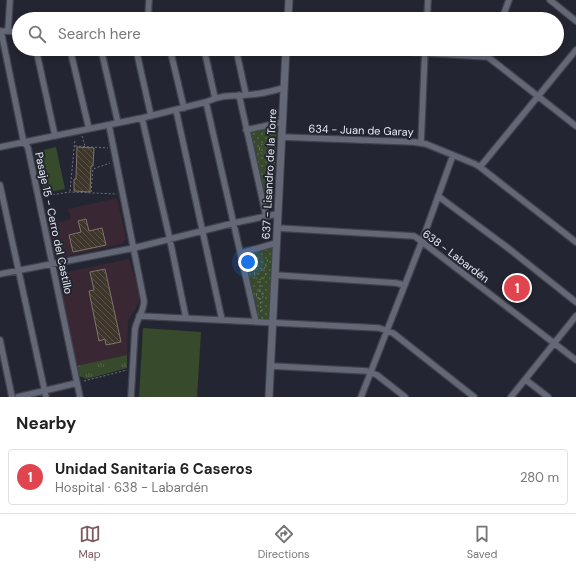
<!DOCTYPE html>
<meta charset="utf-8">
<style>
body{margin:0;font-family:"DM Sans",sans-serif;background:#f6f6f6;color:#222}
.you{position:absolute;left:248px;top:262px;width:14px;height:14px;margin:-10px;border:3px solid #fff;border-radius:50%;background:#1a73e8;box-shadow:0 0 0 6px #1a73e833}
.badge{display:grid;place-items:center;width:26px;height:26px;border-radius:50%;background:#805860;color:#fff;font-size:13px;font-weight:700}
.pin{position:absolute;translate:-50% -50%;border:2px solid #fff;box-shadow:0 1px 4px #0006}
.list{margin:0;padding:0;list-style:none}
h2{display:flex;justify-content:space-between;align-items:center;height:52px;margin:0;padding:0 16px;font-size:17px}
h2 small{font-size:13px;font-weight:400;color:#767676}
.list li{display:grid;grid-template-columns:26px 1fr auto;gap:12px;align-items:center;box-sizing:border-box;height:56px;margin:0 8px 8px;padding:0 8px;border:1px solid #e0e0e0;border-radius:4px}
.list b{display:block;font-size:15px;white-space:nowrap}
.list p{margin:0;font-size:13px;white-space:nowrap;color:#767676}
.list em{font-size:13px;font-style:normal;color:#767676}
.icon{flex:none;width:22px;height:22px;fill:none;stroke:currentColor;stroke-width:2;stroke-linecap:round;stroke-linejoin:round}
.map{position:relative;flex:none;width:576px;height:397px;overflow:hidden}
.search{position:absolute;background:#fff;box-shadow:0 2px 6px #0003;left:12px;right:12px;top:12px;height:44px;display:flex;align-items:center;gap:10px;box-sizing:border-box;padding:0 14px;border-radius:22px;color:#767676;font-size:15px}
.sheet{height:116px;background:#fff}
nav{display:flex;justify-content:space-around;align-items:center;box-sizing:border-box;height:56px;border-top:1px solid #e0e0e0;background:#fff;font-size:11px;color:#767676}
nav a{display:grid;justify-items:center;gap:2px}
nav .on{color:#805860}
.map>svg:first-child{display:block}
</style>
<div class="map">
<svg width="576" height="397" viewBox="0 0 576 397">
<defs>
<pattern id="grass-tufts" width="24" height="20" patternUnits="userSpaceOnUse"><rect width="24" height="20" fill="#374a2b"/><path d="M3 7l-1-3M5 7V3M7 7l1-3M15 17l-1-3M17 17v-4M19 17l1-3" fill="none" stroke="#54644a"/></pattern>
<pattern id="park-dots" width="8" height="8" patternUnits="userSpaceOnUse"><rect width="8" height="8" fill="#374a2b"/><path d="M2 2h.1M6 6h.1" fill="none" stroke="#54644a" stroke-width="1.8" stroke-linecap="round"/></pattern>
<pattern id="building-back-hatch" width="6" height="6" patternUnits="userSpaceOnUse"><rect width="6" height="6" fill="#3e362b"/><path d="M-1 5l2 2M0 0l6 6M5-1l2 2" fill="none" stroke="#5a534a"/></pattern>
</defs>
<rect width="100%" height="100%" fill="#232632"/>
<!-- education -->
<path fill="#392833" d="M117,198L126,239L122,244L58,258L53,255L47,225L71,219L68,209Z
M129,259L140,296L138,304L128,321L127,355L76,366L57,274Z"/>
<!-- grass -->
<path fill="url(#grass-tufts)" d="M127,355V368L87,379L79,376L76,366Z"/>
<!-- park -->
<path fill="url(#park-dots)" d="M274,127L277,129L273,206L269,208L267,206L249,133Z
M273,245L269,320L257,319L244,254Z"/>
<!-- garden -->
<path fill="#374a2b" d="M56,147L65,189L44,193L35,152Z
M143,328L201,332L197,397H139Z"/>
<!-- building -->
<path fill="url(#building-back-hatch)" stroke="#7f7568" d="M77,147L94,148L93,166H91L90,192L74,191V179H76Z
M86,219L89,231L102,228L106,245L73,252L69,235L81,232L78,221Z
M105,269L121,342L106,345L105,339L99,341L89,291L94,290L90,272Z"/>
<g fill="none" stroke-linecap="round" stroke-linejoin="round">
<defs>
<path id="minor" d="M550,0L576,21
M148,19L149,0
M427,19L428,0
M502,19L509,0
M1,31L23,139L28,148L80,397
M5,31L19,32
M8,31L10,0
M36,49L55,136
M70,49L89,129
M101,49L118,123
M136,49L151,116
M170,49L184,108
M204,49L215,98
M236,49L246,95
M362,49L488,57L576,126
M488,57L491,49
M239,95L266,216
M206,102L256,322
M176,110L222,320
M142,118L170,240L186,318
M109,125L144,301C144,311 137,319 135,329L131,397
M246,130L283,122
M282,137L414,142L426,144L475,164L480,167L576,242
M421,143L425,49
M0,147L142,118L206,102C225,93 237,97 256,94C266,93 275,90 284,88
M480,167L576,50
M0,185L46,397
M438,196L508,248L576,302
M277,228L414,236L417,238L576,360
M241,253L276,243
M0,274L134,248L234,223L277,214
M275,275L396,283L404,285
M139,316L379,328L393,333L474,397
M0,340L12,397
M271,366L367,371L377,375L405,397
M526,380L548,397
M18,397L77,383
M361,397L422,241L453,155
M511,397L576,316"/>
<path id="tertiary" d="M288,19L289,0
M269,397L286,49"/>
</defs>
<!-- minor casing -->
<use href="#minor" stroke="#40434d" stroke-width="8"/>
<!-- tertiary casing -->
<use href="#tertiary" stroke="#40434d" stroke-width="9"/>
<!-- path -->
<path stroke="#70737d" stroke-width="1" stroke-dasharray="2 2" stroke-linecap="butt" d="M82,136L85,146
M259.5 149a5.5 5.5 0 1 1 11 0a5.5 5.5 0 1 1-11 0Z
M75,146L108,148
M70,191L75,139
M91,192L93,169L110,163
M45,196L70,192L117,194
M249,263L254,270
M254.5 274a5.5 5.5 0 1 1 11 0a5.5 5.5 0 1 1-11 0Z
M264,269L268,259
M260,291V280
M256.5 295a3.5 3.5 0 1 1 7 0a3.5 3.5 0 1 1-7 0Z
M260,298L261,312
M84,381L127,370"/>
<!-- minor -->
<use href="#minor" stroke="#646876" stroke-width="5.5"/>
<!-- tertiary -->
<use href="#tertiary" stroke="#646876" stroke-width="7"/>
</g>
<g text-anchor="middle" stroke-width="4" stroke-linejoin="round" paint-order="stroke">
<!-- street labels -->
<g font-size="11" fill="#e5e8f0" stroke="#232632">
<text transform="translate(361 130) rotate(2)" y="4">634 - Juan de Garay</text>
<text transform="translate(269 174) rotate(-87)" y="4">637 - Lisandro de la Torre</text>
<text transform="translate(54 223) rotate(78)" y="4">Pasaje 15 - Cerro del Castillo</text>
<text transform="translate(456 256) rotate(37)" y="4">638 - Labardén</text>
</g>
</g>
</svg>
<div class="you"></div>
<div class="pin badge" style="left:517px;top:288px;background:#e0444e">1</div>
<div class="search"><svg class="icon" aria-label="search" viewBox="0 0 24 24"><circle cx="10" cy="10" r="6"/><path d="M15 15l6 6"/></svg>Search here</div>
</div>
<section class="sheet">
<h2>Nearby<small></small></h2>
<ul class="list">
<li><span class="badge" style="background:#e0444e">1</span><div><b>Unidad Sanitaria 6 Caseros</b><p>Hospital · 638 - Labardén</p></div><em>280 m</em></li>
</ul>
</section>
<nav>
<a class="on"><svg class="icon" aria-label="map" viewBox="0 0 24 24"><path d="M3 6l6-2 6 2 6-2v14l-6 2-6-2-6 2zM9 4v14M15 6v14"/></svg>Map</a>
<a><svg class="icon" aria-label="directions" viewBox="0 0 24 24"><path d="M12 3l9 9-9 9-9-9zM9 14v-3h6M13 9l2 2-2 2"/></svg>Directions</a>
<a><svg class="icon" aria-label="saved" viewBox="0 0 24 24"><path d="M7 4h10v16l-5-4-5 4z"/></svg>Saved</a>
</nav>
